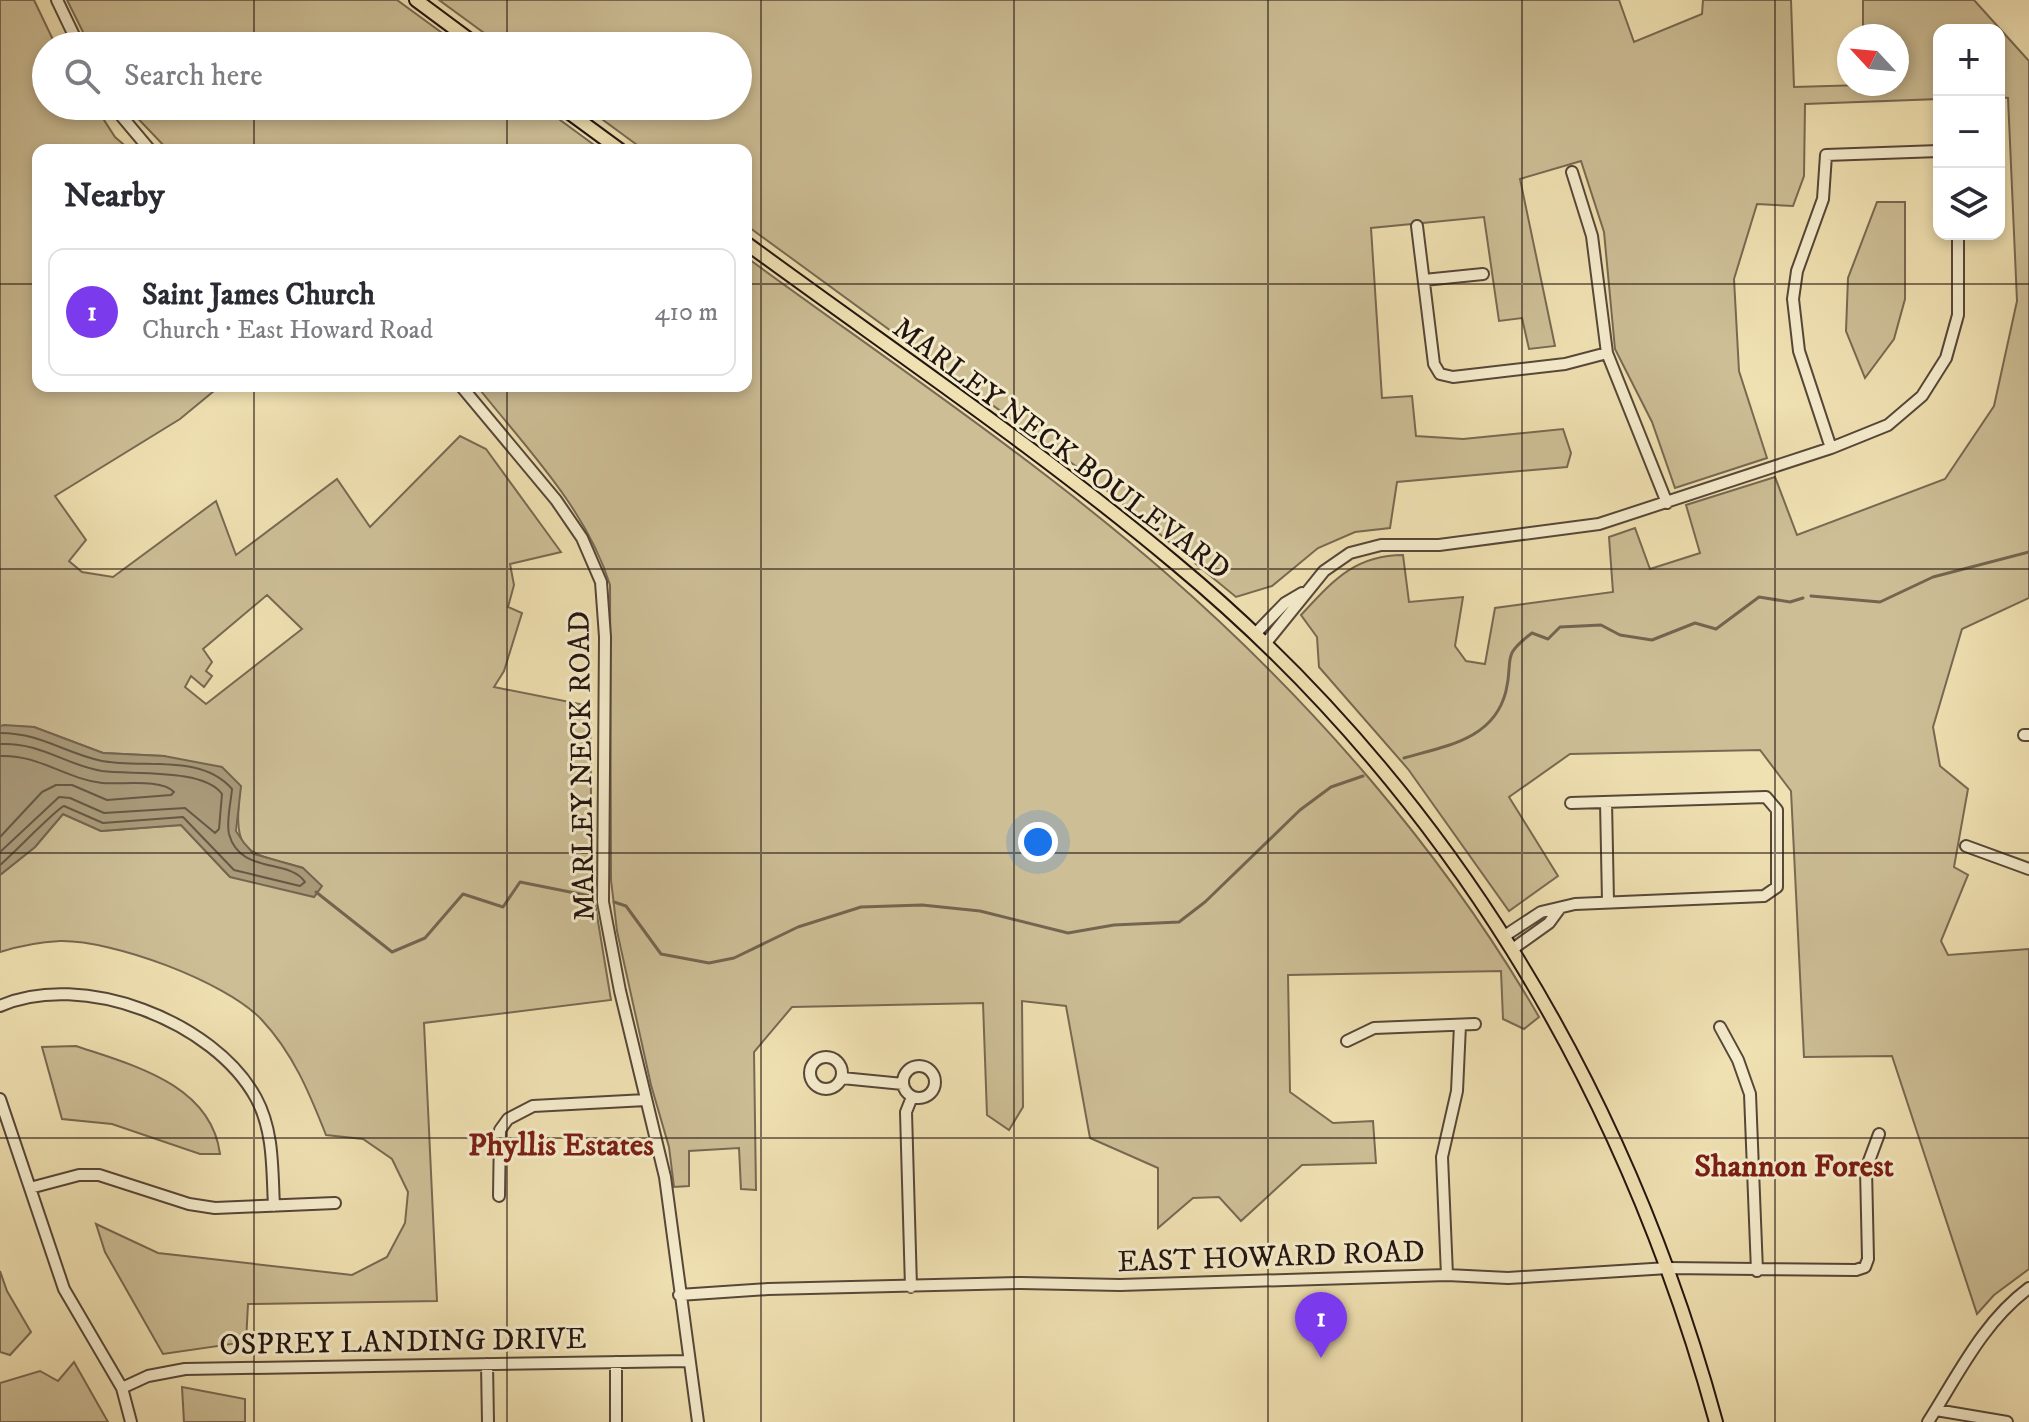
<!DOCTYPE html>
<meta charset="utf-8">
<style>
body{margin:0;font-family:"IM FELL DW Pica",serif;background:#f7f7f7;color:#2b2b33}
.controls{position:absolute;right:24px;top:24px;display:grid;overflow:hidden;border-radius:16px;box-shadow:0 4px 12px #0003}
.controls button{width:72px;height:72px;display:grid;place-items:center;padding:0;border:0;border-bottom:2px solid #e1e1e2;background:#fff;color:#2b2b33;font:40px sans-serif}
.compass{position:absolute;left:1837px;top:24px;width:72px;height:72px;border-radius:50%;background:#fff;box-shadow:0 4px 12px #0003;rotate:296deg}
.you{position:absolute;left:1038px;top:842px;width:28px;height:28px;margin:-20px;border:6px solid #fff;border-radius:50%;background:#1a73e8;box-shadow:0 0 0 12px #1a73e833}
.badge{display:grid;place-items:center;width:52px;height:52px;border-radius:50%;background:#7c3aed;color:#fff;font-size:26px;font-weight:700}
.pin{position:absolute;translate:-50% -66px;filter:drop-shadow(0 2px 4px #0008)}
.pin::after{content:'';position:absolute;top:42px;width:28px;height:24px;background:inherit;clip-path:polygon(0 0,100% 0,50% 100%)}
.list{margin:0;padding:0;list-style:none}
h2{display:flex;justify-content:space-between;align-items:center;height:104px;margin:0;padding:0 32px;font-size:34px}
h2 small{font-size:26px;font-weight:400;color:#7c7c81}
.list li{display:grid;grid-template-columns:52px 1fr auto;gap:24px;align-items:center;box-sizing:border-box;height:128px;margin:0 16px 16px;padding:0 16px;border:2px solid #e1e1e2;border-radius:16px}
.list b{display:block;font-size:30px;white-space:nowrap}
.list p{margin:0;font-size:26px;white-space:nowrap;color:#7c7c81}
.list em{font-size:26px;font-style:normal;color:#7c7c81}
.icon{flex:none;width:44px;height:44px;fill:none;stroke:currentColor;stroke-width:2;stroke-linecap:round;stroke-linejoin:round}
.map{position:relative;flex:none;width:2029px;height:1422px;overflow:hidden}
.search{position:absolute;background:#fff;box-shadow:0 4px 12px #0003;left:32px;top:32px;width:720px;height:88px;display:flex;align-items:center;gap:20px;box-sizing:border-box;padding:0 28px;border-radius:44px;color:#7c7c81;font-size:30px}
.panel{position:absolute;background:#fff;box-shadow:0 4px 12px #0003;left:32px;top:144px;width:720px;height:248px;border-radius:16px}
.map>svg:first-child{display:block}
</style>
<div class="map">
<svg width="2029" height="1422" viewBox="0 0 2029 1422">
<rect width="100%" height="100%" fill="#f0e1b2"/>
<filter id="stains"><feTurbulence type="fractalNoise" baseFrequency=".0025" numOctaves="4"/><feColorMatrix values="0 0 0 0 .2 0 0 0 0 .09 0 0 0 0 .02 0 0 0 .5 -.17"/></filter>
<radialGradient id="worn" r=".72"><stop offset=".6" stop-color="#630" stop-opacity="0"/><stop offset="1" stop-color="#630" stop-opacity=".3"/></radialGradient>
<!-- green -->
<path fill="#cdbe96" stroke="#786952" stroke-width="2" fill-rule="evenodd" d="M0,0H34L56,46H46V106H95L115,137L130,150H38V386H220L180,419L55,496L86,540L69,561L82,572L113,577L216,501L236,555L337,479L370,527L460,436L486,449L561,552L510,564L514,585L508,607L522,613L504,671L494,687L590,706L592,885L611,1000L424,1023L437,1301L248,1304L246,1342L163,1354L105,1252L96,1224L158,1253L352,1275L387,1257L405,1223L408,1192L392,1159L363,1139L326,1135C309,1092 293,1053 261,1019C224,981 113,940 60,941C40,942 19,946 0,952V875L35,847L63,814L101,831L181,825L230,877L303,868C240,850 234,855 240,786L164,756L103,753L34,727L0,726ZM267,595L302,629L206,704L185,687L191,676L204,687L212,676L206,671L212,662L203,649Z
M67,0H397L460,46H90Z
M439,0H1619L1634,42L1702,14L1703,0H1791L1794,87L1897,84V36H1863V0H1974L2029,61V598L1962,629L1933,727L1940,766L1968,789L1954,867L1968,875L1941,941L1948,955L2029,949V1269L1994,1295L1977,1314L1892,1056L1804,1057L1791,791L1760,750L1570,754L1509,797L1558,876L1509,911L1408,769L1319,667L1317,637L1301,615C1332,582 1354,555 1403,555L1409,602L1463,597L1455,646L1466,661L1485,664L1495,608L1613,592L1609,537L1635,528L1650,569L1700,553L1686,505L1775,477L1797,535L1945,479L1994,406L2017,301L2008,98L1999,97V30H1939V99L1805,104L1804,176L1793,206L1757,204L1734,279L1739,371L1767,458L1675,488L1652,422L1615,349L1604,232L1581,161L1520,179L1555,346L1529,349L1522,318L1499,321L1484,217L1371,228L1382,398L1412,396L1416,436L1463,439L1563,429L1571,453L1567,467L1397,482L1390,528L1355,532L1318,548L1272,586L1236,597L1088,475L746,225V150H644L584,106H738V46H502Z
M126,106H541L601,150H168Z
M1877,202H1905V299L1894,339L1865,378L1846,331L1848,278Z
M746,257C887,360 1035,459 1167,574C1311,700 1443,851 1539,1017L1524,1029L1503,1019L1501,971L1288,975L1290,1092L1333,1123L1373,1121L1376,1163L1302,1165L1241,1221L1219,1197L1193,1198L1158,1228V1168L1090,1138L1066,1006L1022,1001L1023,1107L1009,1130L987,1115L983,1003L792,1007L754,1052L756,1190L741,1189L739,1148L689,1151V1186L674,1187L669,1147L651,1085L617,931L611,880L610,585C586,508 526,448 477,386H746Z
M76,1046C132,1065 211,1084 220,1154H200L112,1124L62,1119L42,1047Z
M0,1271L7,1291L31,1332L10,1355L0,1352Z
M74,1362L108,1422H0V1383L40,1371L58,1381Z
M182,1387L245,1399V1422H184Z"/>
<!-- water -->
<path fill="#aa9b7b" stroke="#746550" stroke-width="2" d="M4,725L34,727L103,753L164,756L222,767L241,786L236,831L244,843L254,854L303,868L322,886L314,897L230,877L181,825L101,831L63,814L35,847L0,875V726Z"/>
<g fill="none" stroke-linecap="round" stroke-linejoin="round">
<!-- shore -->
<path stroke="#665845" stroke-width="2" d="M0,733C41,733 64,753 102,761C143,769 201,753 232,789C231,802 226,821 229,834C240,875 289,858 305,882L300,886L234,870L183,817L103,823L64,806C57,808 12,855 0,865
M0,744C41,742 65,765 102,771C132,775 204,768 222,794L219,829L215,833L185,808L104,813L70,798L59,797L0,852
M0,756C38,754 66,779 102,783C121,785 161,778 174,792L171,795L107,800L72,785H56L42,792L0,837"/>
<!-- stream -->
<path stroke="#746550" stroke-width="3" d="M1811,596L1880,602L1933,577L2029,552
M1404,758C1445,746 1494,740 1506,691C1514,658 1500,657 1532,633L1548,639L1560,627L1601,625L1620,635L1652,640L1695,623L1716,629L1759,597L1790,602L1803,598
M316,892L392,952L425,938L463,894L503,907L520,882L590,896
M614,902L626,906L661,954L709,963L734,958L798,927L861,907L922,905L980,911L1068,933L1114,925L1179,922L1205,902L1300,810L1331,787L1363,776"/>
<defs>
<path id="minor" d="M57,0L79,46
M113,106L150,150
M1572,172L1592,236L1607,353L1667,503
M1417,226L1434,364L1440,374L1453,377L1565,364L1607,353
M1424,280L1483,274
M461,386L556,500L582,538L601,582L605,637L603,902L620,991L665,1177L698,1422
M1831,448L1799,351L1793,299L1797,271L1823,199L1826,155L1939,151
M1255,634L1285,603L1302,593
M1265,644L1324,571L1350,553L1381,545H1439L1599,524L1831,448L1888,425L1922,396L1946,358L1958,315V234
M2024,735H2029
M1606,802L1608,901
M1966,846L2029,869
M1506,935L1541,912L1575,904L1764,896L1777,887V810L1766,797L1571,803
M1514,948L1549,923L1560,908
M0,1006C82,970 214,1021 256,1098C274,1131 272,1170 274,1206
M1720,1027L1738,1060L1750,1094L1757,1271
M1347,1041L1374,1028L1475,1024
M810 1073a16 16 0 1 1 32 0a16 16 0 1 1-32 0Z
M903 1082a16 16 0 1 1 32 0a16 16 0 1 1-32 0Z
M842,1078L903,1084
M0,1099L64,1289L122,1388L131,1422
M30,1188L79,1175H99L189,1204L215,1208L335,1203
M499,1196L500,1130L508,1119L533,1106L646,1100
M1447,1275L1442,1157L1457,1091L1460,1025
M911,1287L906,1112L912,1097
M679,1295L768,1289L1021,1283L1120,1285L1447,1275L1508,1278L1668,1268L1856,1270L1865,1267L1868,1259L1866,1169L1879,1134
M616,1362V1422
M487,1364L488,1422
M122,1388L148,1376L185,1369L689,1361
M1936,1410L2007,1422
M1928,1422C1958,1375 1983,1322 2029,1288"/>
<path id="major" d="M416,0L478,46
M560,106L620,150
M746,243C889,348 1039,449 1175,563C1445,787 1624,1085 1716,1422"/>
</defs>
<!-- minor casing -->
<use href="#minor" stroke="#564738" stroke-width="14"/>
<!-- major casing -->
<use href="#major" stroke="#22140f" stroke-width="16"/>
<!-- minor -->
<use href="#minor" stroke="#f5eccd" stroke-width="10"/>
<!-- major -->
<use href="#major" stroke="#f0e1b2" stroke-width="12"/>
</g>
<!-- grid -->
<path fill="none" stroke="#22140f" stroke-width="2" stroke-opacity="0.55" d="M254,0V46M507,0V46M761,0V1422M1014,0V1422M1268,0V1422M1522,0V1422M1775,0V1422M254,106V150M507,106V150M0,284H38M746,284H2029M254,386V1422M507,386V1422M0,569H2029M0,853H2029M0,1138H2029"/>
<g text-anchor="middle" stroke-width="6" stroke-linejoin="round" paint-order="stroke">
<!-- street labels -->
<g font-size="30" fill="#22140f" stroke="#f5eccd">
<text transform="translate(1062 448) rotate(37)" y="10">MARLEY NECK BOULEVARD</text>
<text transform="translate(581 766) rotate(-91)" y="10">MARLEY NECK ROAD</text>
<text transform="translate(1271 1256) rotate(-2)" y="10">EAST HOWARD ROAD</text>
<text transform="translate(403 1341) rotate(-1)" y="10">OSPREY LANDING DRIVE</text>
</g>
<!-- neighbourhood labels -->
<g font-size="32" font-weight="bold" fill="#7a1f14" stroke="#f5eccd">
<text x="561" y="1155">Phyllis Estates</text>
<text x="1794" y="1176">Shannon Forest</text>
</g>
</g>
<rect width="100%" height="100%" filter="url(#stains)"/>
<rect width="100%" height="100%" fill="url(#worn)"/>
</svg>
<div class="controls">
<button>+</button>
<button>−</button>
<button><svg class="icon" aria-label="layers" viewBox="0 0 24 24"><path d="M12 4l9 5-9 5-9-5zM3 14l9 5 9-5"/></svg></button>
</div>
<svg class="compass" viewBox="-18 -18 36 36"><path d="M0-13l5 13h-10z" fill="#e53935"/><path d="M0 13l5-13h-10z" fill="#7c7c81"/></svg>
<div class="you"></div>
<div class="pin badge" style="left:1321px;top:1358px">1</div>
<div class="search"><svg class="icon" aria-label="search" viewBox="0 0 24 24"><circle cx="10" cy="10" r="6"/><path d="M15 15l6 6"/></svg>Search here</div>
<section class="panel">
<h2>Nearby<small></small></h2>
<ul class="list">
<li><span class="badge">1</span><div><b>Saint James Church</b><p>Church · East Howard Road</p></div><em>410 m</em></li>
</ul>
</section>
</div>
